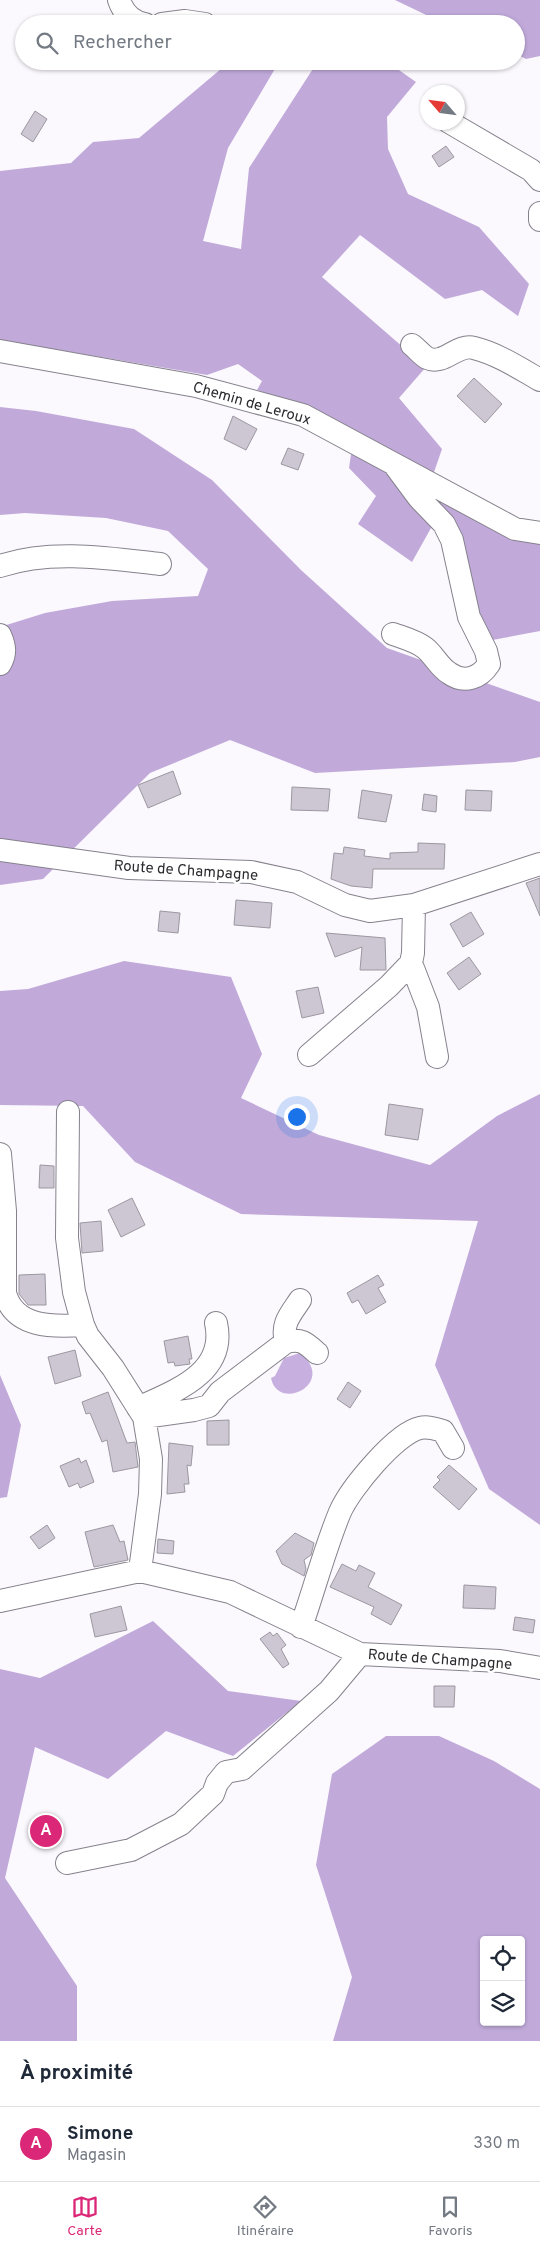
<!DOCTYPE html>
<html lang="fr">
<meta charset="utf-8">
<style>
body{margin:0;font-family:Overpass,sans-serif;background:#f2f2f3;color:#1f2937}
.controls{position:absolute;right:15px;bottom:15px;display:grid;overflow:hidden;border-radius:5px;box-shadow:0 1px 4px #0004}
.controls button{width:45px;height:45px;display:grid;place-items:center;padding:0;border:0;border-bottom:1px solid #e0e1e3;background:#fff;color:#1f2937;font:25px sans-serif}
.compass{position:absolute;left:420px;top:85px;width:45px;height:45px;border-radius:50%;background:#fff;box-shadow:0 1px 4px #0004;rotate:298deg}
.you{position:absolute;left:296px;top:1116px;width:18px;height:18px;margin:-12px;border:4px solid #fff;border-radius:50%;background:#1a73e8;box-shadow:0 0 0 8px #1a73e833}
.badge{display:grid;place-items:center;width:32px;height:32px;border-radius:50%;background:#db2777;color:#fff;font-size:16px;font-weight:700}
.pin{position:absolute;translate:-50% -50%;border:2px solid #fff;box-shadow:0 1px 5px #0006}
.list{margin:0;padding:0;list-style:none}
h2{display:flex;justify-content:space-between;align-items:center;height:65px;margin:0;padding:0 20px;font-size:21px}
h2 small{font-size:16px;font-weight:400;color:#747a83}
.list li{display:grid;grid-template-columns:32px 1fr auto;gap:15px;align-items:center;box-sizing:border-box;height:75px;padding:0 20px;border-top:1px solid #e0e1e3}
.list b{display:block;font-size:19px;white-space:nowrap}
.list p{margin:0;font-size:16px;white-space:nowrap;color:#747a83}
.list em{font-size:16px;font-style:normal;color:#747a83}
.icon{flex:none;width:28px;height:28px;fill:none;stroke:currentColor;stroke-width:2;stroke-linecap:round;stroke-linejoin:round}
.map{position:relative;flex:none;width:540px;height:2041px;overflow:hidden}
.search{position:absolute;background:#fff;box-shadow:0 1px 4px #0004;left:15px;right:15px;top:15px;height:55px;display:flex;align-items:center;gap:12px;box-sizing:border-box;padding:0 18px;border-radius:28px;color:#747a83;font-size:19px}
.sheet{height:140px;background:#fff}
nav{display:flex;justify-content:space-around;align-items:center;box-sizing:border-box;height:70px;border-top:1px solid #e0e1e3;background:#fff;font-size:14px;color:#747a83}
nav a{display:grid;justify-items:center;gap:2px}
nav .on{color:#db2777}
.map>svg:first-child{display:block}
</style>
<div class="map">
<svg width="540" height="2041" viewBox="0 0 540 2041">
<rect width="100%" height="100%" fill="#fbf8fe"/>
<!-- forest -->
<path fill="#c1aada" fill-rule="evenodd" d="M395,0H540V56L526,59L516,54V24H445Z
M318,61H386L416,82L387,117L388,149L408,194L479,227L529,284L518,316L482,290L445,299L360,235L322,277L426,367L399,398L442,449L433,475L540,540V631L487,641L457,546L431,528L412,562L358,524L376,496L349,468L354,434L313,410L257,390L262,381L238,364L207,375L0,340V171L71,163L93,142L139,138L228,63L279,62L228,148L203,241L241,249L249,168Z
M0,407L36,411L134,429L212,480L301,570L387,648L540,702V757L515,762L315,773L230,740L150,773L43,879L0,885V627L45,613L112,601L198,596L208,569L168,531L106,518L25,513L0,515Z
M124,961L231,977L262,1054L241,1098L319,1135L430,1165L497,1116L540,1094V1525L489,1489L435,1365L478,1221L241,1214L135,1162L83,1106L0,1105V991L28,989Z
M0,1375L21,1425L7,1497L0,1498Z
M153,1621L228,1691L301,1701L233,1756L166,1731L108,1779L35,1747L5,1878L77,1986V2041H0V1669L40,1678Z
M386,1736H439L494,1761L540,1789V2041H333L352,1977L316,1865L332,1774ZM484,1940H521V2022H484Z"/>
<!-- water -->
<path fill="#c7b0e0" d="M300,1353C338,1383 278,1413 271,1378L275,1376L284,1358Z"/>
<!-- building -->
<path fill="#ccc7d2" stroke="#9c97a1" d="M35,111L47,119L33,142L21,134Z
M446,146L454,157L439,167L432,156Z
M474,378L502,404L485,423L457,396Z
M233,416L257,429L246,450L224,439Z
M288,448L304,454L298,470L281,464Z
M173,771L181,794L148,808L138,785Z
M292,787L330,789L328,811L291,810Z
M362,790L392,795L386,822L358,818Z
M466,790L492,791L491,811L465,810Z
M424,794L437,796L436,812L422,810Z
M418,843L445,844L444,869H373L372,888L351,886L331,879L334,853L343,854L344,847L365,850L364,856L390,859V853L418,852Z
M540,878V916L526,883Z
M236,900L272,903L270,928L234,925Z
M160,911L180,913L178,933L158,931Z
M471,912L484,934L463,947L450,924Z
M326,933L385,938L386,970H360L362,947L335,957Z
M469,957L481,974L459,990L447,973Z
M318,987L324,1013L302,1018L296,991Z
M389,1104L423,1109L418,1140L385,1135Z
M40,1165L54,1166V1188H39Z
M132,1198L145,1225L121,1237L108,1210Z
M101,1221L103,1251L82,1253L80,1223Z
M45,1274L46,1305H28L19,1294V1275Z
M378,1275L384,1285L378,1288L386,1302L366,1314L358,1300L352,1303L347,1293Z
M188,1336L192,1359H189L190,1364L175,1366L174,1362L168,1363L164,1341Z
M75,1350L81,1376L55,1384L48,1357Z
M348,1382L361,1391L350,1408L337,1399Z
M108,1392L127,1443L135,1442L138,1467L113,1472L107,1440L102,1442L90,1413L86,1414L82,1402Z
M229,1420V1445H207V1421Z
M169,1443L193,1446L191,1466L187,1465L189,1484H184L185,1492L167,1494Z
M79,1458L81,1463L86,1460L94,1482L80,1488L78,1483L69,1487L60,1466Z
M449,1465L477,1489L459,1510L433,1487L440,1480L437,1477Z
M47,1525L55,1538L39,1549L30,1537Z
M113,1525L120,1542L124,1541L128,1560L94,1567L85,1532Z
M295,1533L314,1543L311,1555L304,1560L306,1569L304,1576L282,1564L276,1551Z
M158,1539L174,1541L173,1554L157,1553Z
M342,1564L356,1571L359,1565L375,1573L368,1587L402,1605L391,1625L371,1614L374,1607L330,1587Z
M464,1585L496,1587L495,1609L463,1608Z
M121,1606L127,1630L95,1637L90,1614Z
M515,1617L535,1620L533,1633L513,1630Z
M270,1632L273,1636L277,1633L286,1645L281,1649L289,1664L283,1668L260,1639Z
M434,1686H455L454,1707H434Z"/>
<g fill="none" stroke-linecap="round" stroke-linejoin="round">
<defs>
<path id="minor" d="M119,0C123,12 132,22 145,24
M162,24L185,21L205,24
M449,122L531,170L540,180
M540,213V220
M412,345C417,349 422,355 427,358C444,366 457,343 474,348C498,354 519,368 540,380
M0,351L196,386L303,415L515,529L540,533
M0,566C50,549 108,558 160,564
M393,634C404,638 416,641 425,648C434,655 439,667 449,673C464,684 480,678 489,664L486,651L469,617L452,540L444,524L419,498L396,467
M0,635C5,646 6,654 0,664
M0,850L129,868L251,872L297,882L345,905L370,911L414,905L540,864
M411,963L428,1007L437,1057
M309,1055L389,986L411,963L413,953L414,905
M68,1112L67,1238L74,1292L83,1325L88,1336L113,1368L144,1417L151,1459L150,1494L140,1571
M0,1154L5,1211V1293C14,1328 53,1327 83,1325
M286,1342C281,1324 290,1315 300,1300
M138,1408C175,1391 227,1373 216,1323
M144,1417L194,1410L209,1406L220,1392L286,1342C301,1338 306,1343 317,1353
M0,1601L140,1571L230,1592L360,1654L500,1661L540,1668
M301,1627C314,1590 325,1548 340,1512C350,1489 396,1433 420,1428C428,1426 436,1429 443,1431L453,1448
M67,1863L131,1850L181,1824L213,1794L217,1783L226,1772L242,1769L329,1691L360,1654"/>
</defs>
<!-- minor casing -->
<use href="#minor" stroke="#86828c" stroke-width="24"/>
<!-- minor -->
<use href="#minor" stroke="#fff" stroke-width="22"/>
</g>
<g text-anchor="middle" stroke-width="5" stroke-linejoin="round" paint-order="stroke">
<!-- street labels -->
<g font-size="15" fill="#2c2a2e" stroke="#fff">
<text transform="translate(252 403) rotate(16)" y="5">Chemin de Leroux</text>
<text transform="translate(186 870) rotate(4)" y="5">Route de Champagne</text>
<text transform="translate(440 1659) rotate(4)" y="5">Route de Champagne</text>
</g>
</g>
</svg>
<div class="controls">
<button><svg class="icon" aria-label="locate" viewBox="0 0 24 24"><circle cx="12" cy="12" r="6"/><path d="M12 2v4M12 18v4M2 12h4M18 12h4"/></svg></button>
<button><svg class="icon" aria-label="layers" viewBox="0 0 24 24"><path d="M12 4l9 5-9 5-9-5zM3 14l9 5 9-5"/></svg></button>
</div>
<svg class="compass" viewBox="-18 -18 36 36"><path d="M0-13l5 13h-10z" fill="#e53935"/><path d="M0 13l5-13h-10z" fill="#747a83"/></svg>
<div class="you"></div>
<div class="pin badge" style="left:46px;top:1831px">A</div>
<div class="search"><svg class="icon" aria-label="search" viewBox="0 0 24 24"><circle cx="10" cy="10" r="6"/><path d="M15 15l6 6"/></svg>Rechercher</div>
</div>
<section class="sheet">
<h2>À proximité<small></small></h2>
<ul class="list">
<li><span class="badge">A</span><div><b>Simone</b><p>Magasin</p></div><em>330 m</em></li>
</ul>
</section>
<nav>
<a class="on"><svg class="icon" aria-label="map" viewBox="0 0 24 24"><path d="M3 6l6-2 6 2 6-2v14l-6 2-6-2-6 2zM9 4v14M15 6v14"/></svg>Carte</a>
<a><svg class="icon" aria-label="directions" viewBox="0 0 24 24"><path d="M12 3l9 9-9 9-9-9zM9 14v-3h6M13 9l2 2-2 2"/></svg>Itinéraire</a>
<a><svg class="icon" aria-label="saved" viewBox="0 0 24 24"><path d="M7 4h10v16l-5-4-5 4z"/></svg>Favoris</a>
</nav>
